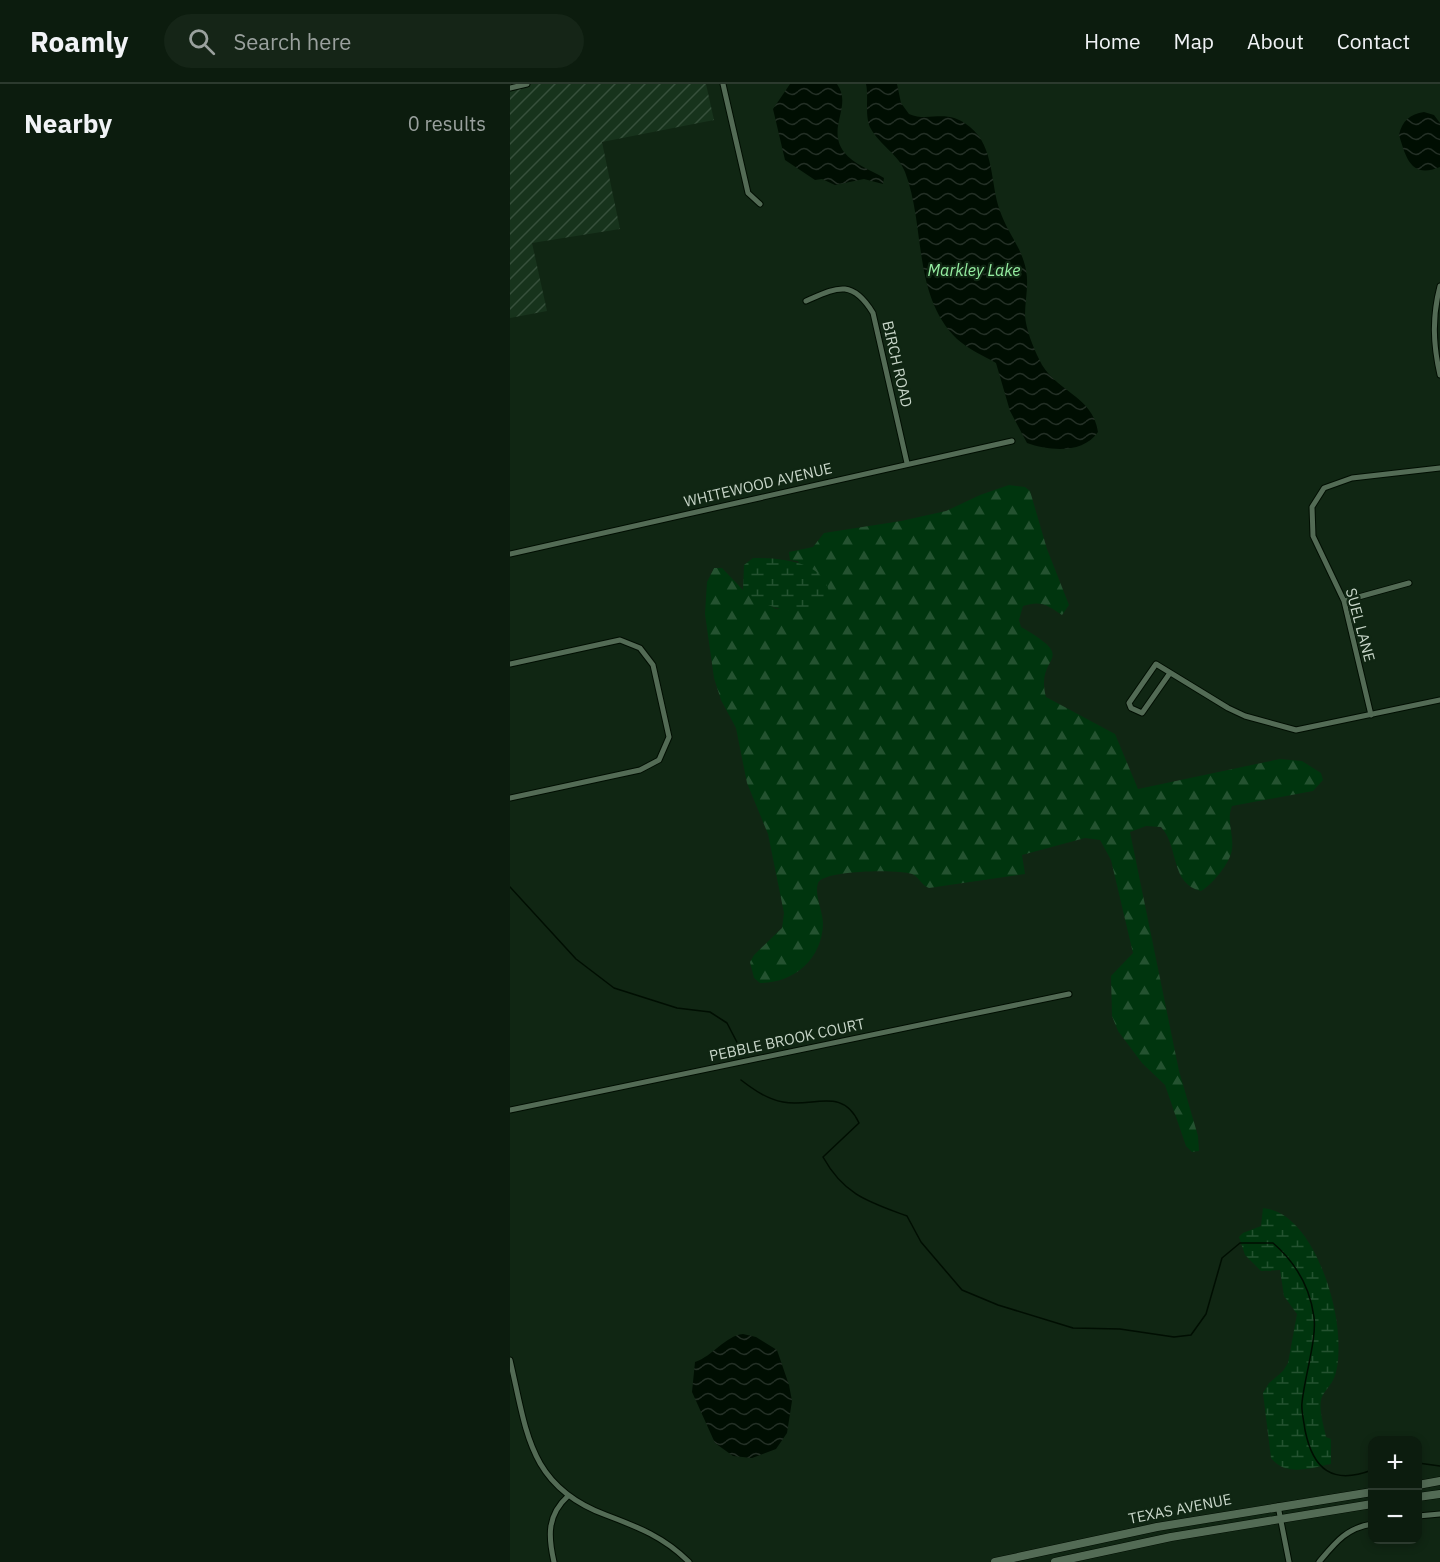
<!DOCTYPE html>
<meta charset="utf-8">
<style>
body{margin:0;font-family:"IBM Plex Sans",sans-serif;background:#152517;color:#f1f3f6}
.controls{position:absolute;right:18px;bottom:18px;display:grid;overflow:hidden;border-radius:12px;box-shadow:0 3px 9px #0003}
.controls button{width:54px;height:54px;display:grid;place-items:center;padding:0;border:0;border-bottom:2px solid #2c3a2e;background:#0c1c0e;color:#f1f3f6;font:30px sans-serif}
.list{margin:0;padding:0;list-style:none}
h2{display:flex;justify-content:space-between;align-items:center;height:78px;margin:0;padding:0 24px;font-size:26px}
h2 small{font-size:20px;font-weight:400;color:#9aa19e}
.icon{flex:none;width:33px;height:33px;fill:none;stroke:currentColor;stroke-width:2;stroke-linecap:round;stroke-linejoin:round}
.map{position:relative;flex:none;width:930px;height:1478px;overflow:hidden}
header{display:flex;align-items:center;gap:36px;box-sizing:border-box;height:84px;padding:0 30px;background:#0c1c0e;border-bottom:2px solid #2c3a2e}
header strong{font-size:28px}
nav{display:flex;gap:33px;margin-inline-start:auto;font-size:21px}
.search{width:420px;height:54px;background:#152517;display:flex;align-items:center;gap:15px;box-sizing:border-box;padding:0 21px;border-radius:33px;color:#9aa19e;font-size:22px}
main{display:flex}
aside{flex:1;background:#0c1c0e}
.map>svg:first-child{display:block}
</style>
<header>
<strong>Roamly</strong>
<div class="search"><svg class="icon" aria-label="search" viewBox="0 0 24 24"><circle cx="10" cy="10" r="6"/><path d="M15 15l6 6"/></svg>Search here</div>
<nav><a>Home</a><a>Map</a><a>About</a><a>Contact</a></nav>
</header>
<main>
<aside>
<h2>Nearby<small>0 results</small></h2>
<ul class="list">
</ul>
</aside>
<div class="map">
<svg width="930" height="1478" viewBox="0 0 930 1478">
<defs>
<pattern id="industrial-furrows" width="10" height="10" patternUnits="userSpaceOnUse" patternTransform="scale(1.5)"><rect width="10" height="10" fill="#17331c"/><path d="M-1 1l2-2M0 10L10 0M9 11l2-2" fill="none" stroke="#37503c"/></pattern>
<pattern id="forest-firs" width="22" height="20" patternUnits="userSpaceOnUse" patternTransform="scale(1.5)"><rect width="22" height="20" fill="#00350e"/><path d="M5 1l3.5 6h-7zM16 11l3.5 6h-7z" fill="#245230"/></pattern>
<pattern id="wetland-marsh" width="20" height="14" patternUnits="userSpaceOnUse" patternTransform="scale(1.5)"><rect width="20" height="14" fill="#00350e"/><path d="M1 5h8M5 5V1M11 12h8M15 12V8" fill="none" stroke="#245230"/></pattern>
<pattern id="water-waves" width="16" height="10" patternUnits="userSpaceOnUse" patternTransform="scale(1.5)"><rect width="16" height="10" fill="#000e02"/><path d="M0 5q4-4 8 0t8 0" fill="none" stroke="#243026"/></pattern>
</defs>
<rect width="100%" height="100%" fill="#102613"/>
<!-- industrial -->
<path fill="url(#industrial-furrows)" d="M0,0H196L204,36L92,58L110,145L22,159L37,227L0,234Z"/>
<!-- forest -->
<path fill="url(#forest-firs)" d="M499,401L515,403L520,407L537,465L559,521L552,531C537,521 531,516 513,522L509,536L511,543C572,578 524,569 536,613L605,650L628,705L770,675L792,677L811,689L813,696L803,707L722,722C716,736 724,750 722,765C721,778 702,801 691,807C660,800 669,762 651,743L636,742L620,748L669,987L688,1052L689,1067L682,1068L676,1062L655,1001L632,979L608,947L602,932L601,892L623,869L601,776L590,756L575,754L512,771L515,790L419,804C411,801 409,793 402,790C389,785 313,786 308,799C304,812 313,826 313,840C312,875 284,899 250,899L244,894L240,878L244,871L272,844L274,829L258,750L237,699L226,644L211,616L204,594L195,530L197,498L204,484H212L233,506L266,525L306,523L288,477L280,476L279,468L303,463L314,449L391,437L436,427L470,411Z"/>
<!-- wetland -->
<path fill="url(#wetland-marsh)" d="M243,474C271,474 318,477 320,514C296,537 254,525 233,506L234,481Z
M753,1124C800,1128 826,1211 828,1251C829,1263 829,1286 823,1296C820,1303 812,1309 811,1316C809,1328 814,1342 816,1353L821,1355V1380C800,1384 776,1393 761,1374L753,1309L759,1299L773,1287L778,1279L787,1230L774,1212L770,1186L751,1187L735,1171L729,1153L733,1149L751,1142Z"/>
<!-- water -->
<path fill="url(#water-waves)" d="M280,0H327C343,22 316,44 334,68C343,80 361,86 374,94L373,100L354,95L325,101L312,95L305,96L275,76L263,25Z
M356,0H387L391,19L399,30C420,39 436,23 460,43C485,63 480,100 490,127C497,148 512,164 516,186C519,201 515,216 515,232C516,245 523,263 529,275C543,307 583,311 588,348C573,370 540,367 517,359L500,327L486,279C474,272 458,265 447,255C402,211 416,143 395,88C389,71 370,61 361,45C354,33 359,13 356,0Z
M914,28L924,31L930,39V83C901,95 896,74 889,51C892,37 900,30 914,28Z
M233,1250L246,1253L267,1266L279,1301L282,1317L277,1349L266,1365L242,1374L223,1372L205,1359L182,1308L185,1278C203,1272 215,1252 233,1250Z"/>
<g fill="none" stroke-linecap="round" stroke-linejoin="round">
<!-- stream -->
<path stroke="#000e02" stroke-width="1.5" d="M0,803L66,875L104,904L167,924L200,928L217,939L231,966
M231,996C244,1006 257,1015 273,1018C303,1024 332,1002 349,1039L313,1073C334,1111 359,1118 397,1132L411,1158L452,1206L488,1221L563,1244L610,1245L664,1253L681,1251L696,1230L712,1174L730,1159H763C785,1178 800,1203 804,1233C807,1255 794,1295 792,1319C791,1327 794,1337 795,1346C803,1386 823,1401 862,1386
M908,1379L930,1382"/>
<defs>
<path id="minor" d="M213,0L238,109L250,120
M0,4L17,0
M930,202C922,233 923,260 930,291
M296,217C328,203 342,195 363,229L397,379
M0,470L502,357
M834,517L899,499
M0,580L110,556L130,564L143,581L159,653L149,676L130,686L0,714
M660,589L632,629L621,624L619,619L646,580L718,624L735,632L786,646L930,616
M861,631L834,517L803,452L802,423L814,404L842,394L930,384
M0,1026L559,910
M0,1276C17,1348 18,1402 96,1431C128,1443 154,1453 179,1478
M768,1422L779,1478
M908,1432L930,1430
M44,1478C38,1452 37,1431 58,1412
M809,1478C825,1459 836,1444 862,1440"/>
<path id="secondary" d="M908,1401L930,1397
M908,1413L930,1410
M485,1478L647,1443L862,1408
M545,1478L661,1453L862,1420"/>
</defs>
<!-- minor casing -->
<use href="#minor" stroke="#000e02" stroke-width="7"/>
<!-- secondary casing -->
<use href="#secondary" stroke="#000e02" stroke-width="9"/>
<!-- minor -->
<use href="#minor" stroke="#536b55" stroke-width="5"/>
<!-- secondary -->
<use href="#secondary" stroke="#536b55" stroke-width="8"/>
</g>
<g text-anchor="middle" stroke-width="4.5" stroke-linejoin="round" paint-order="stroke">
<!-- street labels -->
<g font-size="15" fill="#c8d6c9" stroke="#102613">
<text transform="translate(387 280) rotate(77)" y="5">BIRCH ROAD</text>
<text transform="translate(248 401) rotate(-13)" y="5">WHITEWOOD AVENUE</text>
<text transform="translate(850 541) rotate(75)" y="5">SUEL LANE</text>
<text transform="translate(277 956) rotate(-12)" y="5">PEBBLE BROOK COURT</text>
<text transform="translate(670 1425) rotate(-11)" y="5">TEXAS AVENUE</text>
</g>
<!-- water labels -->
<g font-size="16" font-style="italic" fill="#95eea1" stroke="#102613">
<text x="464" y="192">Markley Lake</text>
</g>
</g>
</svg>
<div class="controls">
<button>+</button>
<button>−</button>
</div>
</div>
</main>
